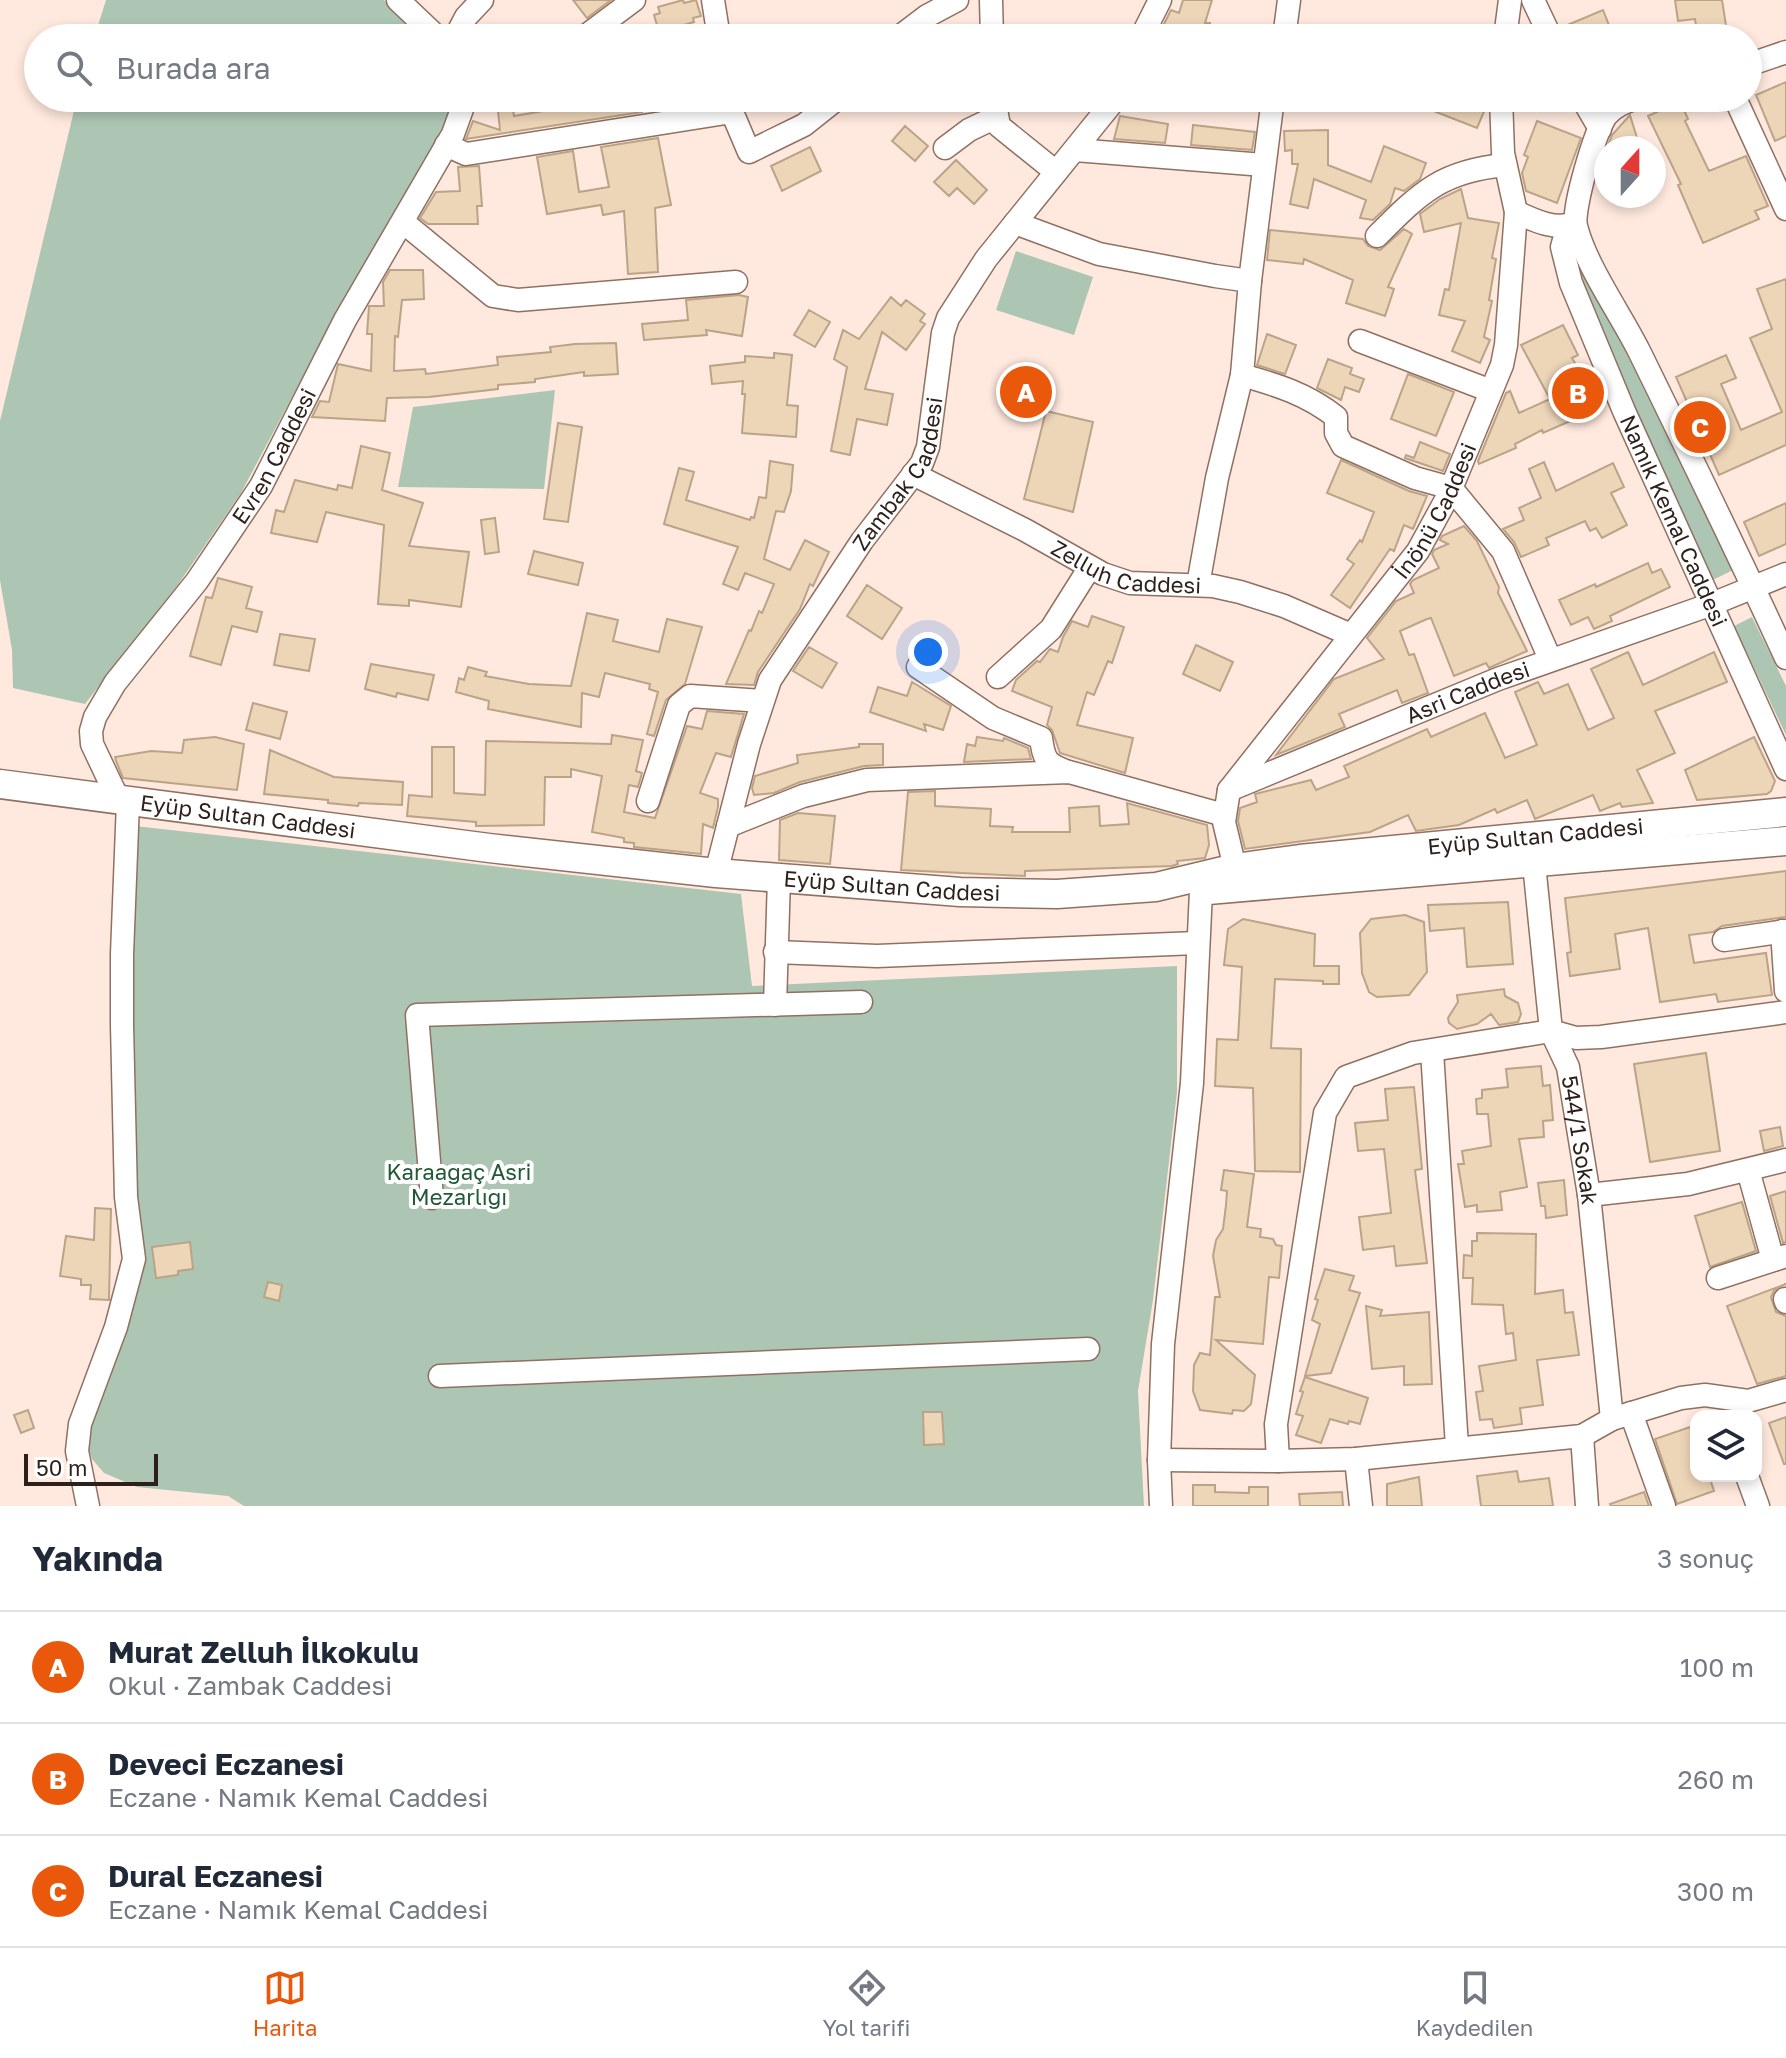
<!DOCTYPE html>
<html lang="tr">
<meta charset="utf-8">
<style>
body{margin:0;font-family:"Golos Text",sans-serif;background:#f6f6f7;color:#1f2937}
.controls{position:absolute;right:24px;bottom:24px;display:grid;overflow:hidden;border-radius:16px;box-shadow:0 4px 12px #0003}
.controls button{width:72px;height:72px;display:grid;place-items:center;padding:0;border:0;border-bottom:2px solid #e0e1e3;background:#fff;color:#1f2937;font:40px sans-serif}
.compass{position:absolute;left:1594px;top:136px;width:72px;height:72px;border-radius:50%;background:#fff;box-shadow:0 4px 12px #0003;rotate:21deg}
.scale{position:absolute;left:24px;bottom:20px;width:134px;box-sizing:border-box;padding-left:8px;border:4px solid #2d1f19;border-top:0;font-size:22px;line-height:28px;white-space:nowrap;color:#2d1f19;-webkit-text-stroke:6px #fff;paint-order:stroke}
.you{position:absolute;left:928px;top:652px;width:28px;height:28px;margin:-20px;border:6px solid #fff;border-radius:50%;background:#1a73e8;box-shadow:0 0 0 12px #1a73e833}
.badge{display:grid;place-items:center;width:52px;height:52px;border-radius:50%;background:#ea580c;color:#fff;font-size:26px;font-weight:700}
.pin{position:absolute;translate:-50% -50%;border:4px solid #fff;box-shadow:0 2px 8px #0006}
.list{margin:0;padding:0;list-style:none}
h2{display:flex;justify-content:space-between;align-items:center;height:104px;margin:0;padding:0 32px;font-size:34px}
h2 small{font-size:26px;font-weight:400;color:#747a83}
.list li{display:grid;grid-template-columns:52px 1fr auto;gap:24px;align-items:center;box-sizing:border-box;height:112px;padding:0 32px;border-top:2px solid #e0e1e3}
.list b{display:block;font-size:30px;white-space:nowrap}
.list p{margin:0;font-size:26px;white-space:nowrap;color:#747a83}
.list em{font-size:26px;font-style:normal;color:#747a83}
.icon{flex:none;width:44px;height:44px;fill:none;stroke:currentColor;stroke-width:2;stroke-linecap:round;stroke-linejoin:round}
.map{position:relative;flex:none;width:1786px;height:1506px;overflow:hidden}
.search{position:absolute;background:#fff;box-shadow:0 4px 12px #0003;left:24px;right:24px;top:24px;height:88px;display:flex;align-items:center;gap:20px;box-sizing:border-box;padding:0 28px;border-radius:44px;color:#747a83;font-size:30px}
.sheet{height:440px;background:#fff}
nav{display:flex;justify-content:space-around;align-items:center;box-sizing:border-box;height:112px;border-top:2px solid #e0e1e3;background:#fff;font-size:22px;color:#747a83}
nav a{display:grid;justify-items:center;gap:4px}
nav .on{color:#ea580c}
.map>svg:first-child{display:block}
</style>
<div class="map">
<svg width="1786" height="1506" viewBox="0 0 1786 1506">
<rect width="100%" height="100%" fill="#ffe9de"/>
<!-- green -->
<path fill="#adc6b4" d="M106,0H384L422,38H94Z
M77,98H454L441,134L334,318L241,493L177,586L85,704L13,688L12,650L0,580V421Z
M1016,251L1093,277L1074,335L996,310Z
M1578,262L1582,263L1733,570L1713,580L1656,457L1577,266Z
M555,390L544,489L398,487L413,407Z
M1752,617L1786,686V735L1734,626Z
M135,826L741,894L752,986L1177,966V1092L1153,1300L1138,1391L1144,1506H244L228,1496L137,1487L104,1473L92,1459L86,1440L141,1275L129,999Z"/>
<!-- building -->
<path fill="#edd5b8" stroke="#bba388" stroke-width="2" d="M573,0H611L587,18Z
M683,0L684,3L696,0L701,16L693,18L694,22L659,32L654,15L660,13L658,7Z
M1183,0H1212L1205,23H1210V38H1157L1171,10L1179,13Z
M1675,0H1722L1728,38H1698L1695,19L1678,21Z
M1603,10L1614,38H1570L1565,26Z
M1786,82V136L1775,141L1756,95Z
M554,98H639L642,112L466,139L473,121L500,130L498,111L513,109L514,116L555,109Z
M1464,98L1486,107L1477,128L1403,99Z
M1680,101L1688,119L1685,121L1709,171L1746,156L1768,206L1755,211L1759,219L1703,243L1678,185L1681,184L1648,116Z
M1630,115L1640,148H1607L1612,135Z
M1120,116L1168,124L1165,143L1114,139Z
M1537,121L1581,138L1557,203L1526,191L1522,173L1528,157L1524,155Z
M1193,125L1255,132L1252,150L1191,145Z
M905,126L928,146L915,161L892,141Z
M1328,130V165L1371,182L1384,146L1426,163L1420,179L1404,191L1395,188L1390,204L1373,220L1360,218L1366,200L1314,179L1308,208L1290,204L1298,164H1292V150L1285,151L1284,131Z
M658,138L671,205L655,208L658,272L628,274L624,211L603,215L601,205L547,214L537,157L573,151L579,192L609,187L601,147Z
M810,147L821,171L782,191L771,166Z
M956,160L987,190L974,204L957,188L949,196L934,182Z
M479,166L482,206H477L478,224H428L420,218L436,192L460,191L458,167Z
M1461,189L1468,218L1499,223L1492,258L1496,259L1489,300L1492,301L1484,337L1490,340L1480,363L1452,351L1465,321L1439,315L1445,289L1449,290L1461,223L1424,232L1420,214L1440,199Z
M1404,229L1412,234L1388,287L1394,289L1385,316L1346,303L1353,280L1304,259L1303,264L1267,260L1270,230L1363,239L1368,246L1380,250Z
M390,270H423L424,299L402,300L398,337L395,336L394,371L425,369L426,374L498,365L497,357L551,352L550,347L575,344L616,343L618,374L584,376V372L535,379V382L498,385V389L429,397L387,398L385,421L312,417L320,401L329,402L338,364L371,371L372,334H367L369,306H384L383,282Z
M1786,279V445L1719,475L1676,377L1726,355L1736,378L1721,384L1741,430L1782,412L1750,338L1772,329L1757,289Z
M739,295L748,297L742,336L706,330L707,335L644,340L642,324L688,320L686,300Z
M891,297L901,306L906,300L925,314L920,321L925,324L906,350L882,332L865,389L893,394L887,425L857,419L850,455L831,451L847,367L834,359L843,330L859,339Z
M809,310L830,322L815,347L794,335Z
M1563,325L1578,355L1572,358L1597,402L1588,406L1591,412L1543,433L1542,430L1515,444L1516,448L1479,464L1478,461L1506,393L1510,391L1519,413L1550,399L1521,345Z
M1267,334L1296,345L1285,374L1257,365Z
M774,353L792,355L787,405L798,406L796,437L742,433L745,394H742L743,381L712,384L710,366L745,362V356L774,358Z
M1328,359L1352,368L1350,374L1364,379L1359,392L1345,387L1341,400L1317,388Z
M1408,374L1454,392L1436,436L1391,419Z
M1046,411L1093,422L1073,512L1024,499Z
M558,423L582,427L568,522L544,519Z
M1420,442L1450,454L1443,471L1405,458L1406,455L1414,458Z
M361,446L390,453L382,490L423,503L409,546L469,552L461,607L409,600V606L378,604L384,525L326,512L317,542L271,533L276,510L284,512L295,480L337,490L338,485L352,488Z
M1341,460L1409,491L1427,496L1413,529L1404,525L1394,551L1390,549L1350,608L1331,595L1354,564L1347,559L1360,540L1362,542L1374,512L1327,493Z
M770,461L793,465L791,491L784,512L776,511L764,559L790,570L805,540L829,552L813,586L810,584L800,609L758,672L754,685L726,684L749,630L751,631L759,611L762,613L774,584L745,573L738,590L723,584L738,547L664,524L679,468L694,472L686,500L750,520L751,517L754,518L759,497L766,498Z
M1544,462L1556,491L1613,463L1624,487L1611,493L1627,525L1602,538L1596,528L1590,531L1585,521L1546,538L1549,545L1521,557L1514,542L1503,529L1524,520L1519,508L1541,498L1529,469Z
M1786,503V544L1759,556L1744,522Z
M495,518L499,552L485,554L481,520Z
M1464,526L1477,541L1499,587L1498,593L1527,651L1489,668L1486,663L1454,676L1431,618L1427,619L1400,631L1409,655L1414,654L1428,693L1402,703L1397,690L1339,714L1345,727L1276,755L1334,679L1384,659L1367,638L1396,601L1414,593L1410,584L1413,580L1439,568L1432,554L1434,550L1448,544L1440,540L1442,536Z
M534,551L583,563L578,585L528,574Z
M1648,563L1652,573L1661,569L1670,587L1610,616L1612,621L1594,629L1588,617L1571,625L1559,600L1595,584L1596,587Z
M218,578L252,587L246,608L262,612L257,632L232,626L221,665L190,656L206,597L212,598Z
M867,585L902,608L882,639L847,616Z
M587,613L618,620L613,641L659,652L667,619L702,627L685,684L666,700L654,736L647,734L658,692L649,689L650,684L605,673L599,697L582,693L581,727L488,709L489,701L456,692L459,678L464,680L468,667L487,672L485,676L529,684L571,686Z
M1092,616L1124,627L1112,663L1108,661L1094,695L1087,692L1077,725L1133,738L1125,773L1060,753L1052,730L1047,725L1052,707L1012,691L1016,680L1037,661L1040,662L1050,649L1058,652L1063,637L1072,621L1088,627Z
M280,634L315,639L309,671L274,665Z
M1196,645L1233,662L1220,691L1183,674Z
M809,647L837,663L822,688L793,671Z
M1628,652L1643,685L1714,652L1727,682L1655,711L1675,753L1637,770L1653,803L1622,807L1620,803L1600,811L1593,795L1535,819L1527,800L1497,813L1495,809L1459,825L1416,831L1408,815L1370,832L1245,849L1238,821L1240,808L1257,802L1255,794L1311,780L1316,790L1349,777L1344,766L1427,729L1431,737L1485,713L1505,758L1537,745L1515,692L1538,682L1544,694L1568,684L1588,730L1614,718L1591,669Z
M371,664L434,675L428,700L397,693L396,697L365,689Z
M912,682L951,706L943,730L924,724L926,731L870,712L878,687L907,696Z
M253,703L287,712L280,739L246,730Z
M707,711L744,714L731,757L716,753L700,793L718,799V807L713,828L703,824L701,854L634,847V843L624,842V838L592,832L602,776L571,769V777H545L544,825L476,826V822L407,816L409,795L432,797V747H454V793L485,795L486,741L611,744L612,735L643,740L636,771L642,773L638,787L629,785L624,812L655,818L687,726L702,729Z
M215,737L244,744L237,790L123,778L116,761L115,757L151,751L182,753L184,740Z
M977,737L1003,741L1004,738L1028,748L1031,759L964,762L967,744L975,746Z
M1754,737L1775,781L1771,791L1767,794L1697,800L1685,770Z
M859,744H883V765L864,766L800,782L774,793L754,795L752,788L755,776L798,763L797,755L859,747Z
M270,750L334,777L403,782L402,805L359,803L358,806L328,803V800L264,794Z
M935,791V806L991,809L990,826L1013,827L1012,832H1070L1069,808L1099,806L1100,826L1129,824L1127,803L1207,825L1209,845L1205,858L1177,861L1178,864L1172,866L1025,871V876L901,870L908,792Z
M798,813L835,816L830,864L779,860L780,820Z
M1786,871V917L1722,926L1713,932L1689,935L1694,963L1766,953L1772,995L1718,1002L1716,994L1660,1002L1648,928L1615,934L1620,969L1570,976L1567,953L1571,952L1565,898Z
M1508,902L1513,964L1467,967L1464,928L1430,931L1428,905Z
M1405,915L1424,922L1427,972L1409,995L1377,997L1369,992L1362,973L1360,933L1371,919Z
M1243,919L1315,934L1314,966H1339V984H1323V981L1275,979L1271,1048L1301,1049L1300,1172L1255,1171L1253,1088L1215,1086L1217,1039L1238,1040L1242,967L1224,965L1228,929Z
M1504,989L1505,996L1518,1003L1521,1014L1518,1022L1499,1025L1491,1014L1477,1024L1457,1029L1449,1023L1448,1018L1458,1002L1457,995Z
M1706,1053L1720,1151L1650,1162L1634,1064Z
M1541,1066L1543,1086L1550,1085L1553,1120L1543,1121L1544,1137L1519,1139L1527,1187L1500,1192L1502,1210L1477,1212V1205L1465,1207L1458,1164H1464L1462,1151L1491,1146L1488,1114H1477L1476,1099L1482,1098V1090L1508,1087L1506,1069Z
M1414,1087L1422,1169L1415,1170L1427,1263L1396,1266L1394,1246L1363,1250L1359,1217L1391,1213L1384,1149L1358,1151L1355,1123L1388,1120L1385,1089Z
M1780,1127L1783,1146L1764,1151L1760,1131Z
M1224,1170L1254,1174L1247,1227L1261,1229L1260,1237L1273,1239L1276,1245L1282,1246L1279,1278L1269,1277L1263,1344L1216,1340L1255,1375L1251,1404L1244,1411L1233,1410L1232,1414L1200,1410L1193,1391L1194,1365L1200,1353L1210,1355L1215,1297H1220L1213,1256L1216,1240L1223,1229L1226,1205L1227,1191L1221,1190Z
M1564,1180L1567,1215L1546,1218L1545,1206H1541L1538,1183Z
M1786,1191V1242L1783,1243L1770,1196Z
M1742,1202L1756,1251L1710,1267L1695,1216Z
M95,1208L111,1209L109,1300L90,1299L91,1285H81V1279L60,1276L66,1236L94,1240Z
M1477,1233L1536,1234L1535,1294L1563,1290L1565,1313L1573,1312L1579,1355L1537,1360L1543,1405L1520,1408L1522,1424L1494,1428L1492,1419L1480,1420L1476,1392L1483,1391L1479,1366L1516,1360L1513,1333L1506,1334L1503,1305L1472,1304L1473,1278H1463L1464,1255L1472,1256V1241H1477Z
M190,1242L193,1269L178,1271V1275L156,1278L152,1247Z
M1325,1269L1354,1276L1349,1290L1360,1293L1331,1373L1305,1376L1320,1324L1312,1320L1318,1300L1315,1299Z
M268,1282L282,1285L279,1301L264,1297Z
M1786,1284L1775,1289L1771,1297L1776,1312L1786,1316V1376L1757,1384L1727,1306Z
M1366,1306L1382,1310L1380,1316L1429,1312L1432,1384L1404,1385V1366L1372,1369Z
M1305,1377L1368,1398L1360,1424L1349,1421L1348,1424L1330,1419L1321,1443L1296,1435L1303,1416L1296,1414L1303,1392L1300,1391Z
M28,1410L34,1428L21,1433L14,1415Z
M923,1412H942L944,1444L924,1445Z
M1786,1417V1464H1784L1769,1423Z
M1690,1427L1696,1446V1476H1709L1714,1491L1677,1504L1655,1439Z
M1517,1471L1519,1482L1549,1478L1553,1506H1481L1477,1476Z
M1419,1477L1422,1506H1387V1484Z
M1193,1485H1215V1492L1249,1493V1487H1268V1506H1193Z
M1342,1492L1343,1506H1300L1299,1494Z
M1644,1492L1649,1506H1611L1610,1504Z"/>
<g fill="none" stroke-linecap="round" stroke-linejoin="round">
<defs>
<g id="minor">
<path d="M398,0L438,38"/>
<path d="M713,0L719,38"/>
<path d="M991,0L992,38"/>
<path d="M1533,0L1551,38"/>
<path d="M455,38L466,17L482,0"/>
<path d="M583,38L634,0"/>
<path d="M898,38L927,16L957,0"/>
<path d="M1141,38L1160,0"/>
<path d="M1284,38L1289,0"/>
<path d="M1505,38L1510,0"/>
<path d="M1748,65L1786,52"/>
<path d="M994,98L999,126L1056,172"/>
<path d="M1582,98L1600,129"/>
<path d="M1637,98C1625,102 1614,106 1606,116C1595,131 1572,209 1576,226C1586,266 1620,313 1639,351C1689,453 1739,555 1786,658"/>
<path d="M1735,98L1786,209"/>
<path d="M446,145L466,154L732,112L749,152L804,125L838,98"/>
<path d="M945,148L969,130L996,117"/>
<path d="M1075,150L1264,165"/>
<path d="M1516,212C1533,220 1558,232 1575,222"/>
<path d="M403,222L493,296L518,300L736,282"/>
<path d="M1015,223L1099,254L1215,276L1250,281"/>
<path id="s1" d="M1568,226L1562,247L1571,283L1624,411L1786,769"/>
<path d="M1377,236C1420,193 1441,171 1505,165"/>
<path d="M1360,341L1491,391"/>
<path d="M1242,375C1277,385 1307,394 1336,417V433L1343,446L1415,478L1451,488L1503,551L1550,659"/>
<path id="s2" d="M913,474L1025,530L1103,574L1130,583L1213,586L1240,592L1284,606L1351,635"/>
<path d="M1198,585L1217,478L1242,375L1250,281L1273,98"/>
<path d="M918,667L993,718L1041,738C1044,761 1047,764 1068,772"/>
<path d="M998,677L1051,629L1090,567"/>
<path id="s3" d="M1229,790L1498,679L1712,604L1786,574"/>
<path id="s4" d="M119,801L92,744L91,731L95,717L115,683L197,581L261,486L345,320L453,134L466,98"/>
<path d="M648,801L679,705L690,696L762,701"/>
<path d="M728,826L803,796L867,780L1069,772L1224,815"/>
<path id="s5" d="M1534,864L1551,1031L1568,1067L1589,1195L1612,1419"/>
<path id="s6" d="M1235,868L1224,822L1229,790L1418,551L1448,496L1502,365L1506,345L1516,212L1503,153L1501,98"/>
<path id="s7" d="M716,873L749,744L770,680L862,541L922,463L928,447L943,333L948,318L986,259L1116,98"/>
<path d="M1782,931L1786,991"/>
<path d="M1724,940L1786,931"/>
<path d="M775,952L877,956L1197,943"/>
<path d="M775,1005L779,878"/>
<path d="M1786,1012L1601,1037L1576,1038L1551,1031L1413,1053L1346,1077L1325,1113L1276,1424L1278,1461L1356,1459L1582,1436L1612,1419L1681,1398L1705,1395L1748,1401L1786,1390"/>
<path d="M1432,1051L1457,1447"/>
<path d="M1748,1170L1773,1260"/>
<path d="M1589,1195L1688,1184L1786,1160"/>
<path d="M432,1198L417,1015L861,1002"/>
<path d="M1718,1278L1786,1256"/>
<path d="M1785,1299L1786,1302"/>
<path d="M440,1376L1088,1349"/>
<path d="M1631,1413L1664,1506"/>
<path d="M1582,1436L1587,1506"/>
<path d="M1356,1459L1361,1506"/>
<path d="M1159,1460L1278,1461"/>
<path d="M1747,1476L1758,1506"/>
<path d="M88,1506L77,1451L80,1424L116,1327L134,1259L126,1197L122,1025V954L128,802"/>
<path d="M1161,1506L1159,1460L1163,1344L1192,1083L1201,891"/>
</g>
<g id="major">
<path id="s8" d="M0,784L489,848L716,873L960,892L1057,894L1156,887L1235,868L1300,859L1786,812"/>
<path d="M1208,890L1786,841"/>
</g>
</defs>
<!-- minor casing -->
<use href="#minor" stroke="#907061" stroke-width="25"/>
<!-- major casing -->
<use href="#major" stroke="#907061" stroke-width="31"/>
<!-- minor -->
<use href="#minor" stroke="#fff" stroke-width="22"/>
<!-- major -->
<use href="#major" stroke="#fff" stroke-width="28"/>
</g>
<g text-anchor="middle" stroke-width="8" stroke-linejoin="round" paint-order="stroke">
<!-- street labels -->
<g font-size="22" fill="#2d1f19" stroke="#fff">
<text dy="8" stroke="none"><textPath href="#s4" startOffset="408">Evren Caddesi</textPath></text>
<text dy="8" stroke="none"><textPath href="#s7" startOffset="446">Zambak Caddesi</textPath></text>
<text dy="8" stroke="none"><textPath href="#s6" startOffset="428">İnönü Caddesi</textPath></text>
<text dy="8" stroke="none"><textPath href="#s1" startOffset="318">Namık Kemal Caddesi</textPath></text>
<text dy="8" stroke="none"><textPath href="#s2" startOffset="236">Zelluh Caddesi</textPath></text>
<text dy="8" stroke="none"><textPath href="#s3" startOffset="258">Asri Caddesi</textPath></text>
<text dy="8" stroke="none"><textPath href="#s8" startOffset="250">Eyüp Sultan Caddesi</textPath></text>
<text dy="8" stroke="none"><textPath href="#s8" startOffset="1546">Eyüp Sultan Caddesi</textPath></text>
<text dy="8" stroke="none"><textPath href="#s8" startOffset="898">Eyüp Sultan Caddesi</textPath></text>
<text dy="8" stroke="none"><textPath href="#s5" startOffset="282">544/1 Sokak</textPath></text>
</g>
<!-- park labels -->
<g font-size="22" fill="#215937" stroke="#fff">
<text x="459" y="1180">Karaağaç Asri<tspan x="459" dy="25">Mezarlığı</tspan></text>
</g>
</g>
</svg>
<div class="controls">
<button><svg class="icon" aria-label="layers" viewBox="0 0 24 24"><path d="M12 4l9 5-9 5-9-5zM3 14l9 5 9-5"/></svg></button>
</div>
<svg class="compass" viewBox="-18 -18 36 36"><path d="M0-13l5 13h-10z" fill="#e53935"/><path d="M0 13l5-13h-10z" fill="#747a83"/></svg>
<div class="scale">50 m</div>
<div class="you"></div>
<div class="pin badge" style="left:1026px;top:392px">A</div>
<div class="pin badge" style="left:1578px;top:393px">B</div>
<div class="pin badge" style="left:1700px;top:427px">C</div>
<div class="search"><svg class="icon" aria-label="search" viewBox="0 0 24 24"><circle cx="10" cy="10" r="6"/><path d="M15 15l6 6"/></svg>Burada ara</div>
</div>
<section class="sheet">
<h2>Yakında<small>3 sonuç</small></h2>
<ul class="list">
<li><span class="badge">A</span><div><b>Murat Zelluh İlkokulu</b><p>Okul · Zambak Caddesi</p></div><em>100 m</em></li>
<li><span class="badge">B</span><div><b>Deveci Eczanesi</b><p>Eczane · Namık Kemal Caddesi</p></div><em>260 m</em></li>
<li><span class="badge">C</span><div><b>Dural Eczanesi</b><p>Eczane · Namık Kemal Caddesi</p></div><em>300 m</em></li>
</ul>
</section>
<nav>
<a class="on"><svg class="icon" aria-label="map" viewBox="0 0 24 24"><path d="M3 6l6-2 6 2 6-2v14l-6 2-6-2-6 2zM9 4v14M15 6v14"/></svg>Harita</a>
<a><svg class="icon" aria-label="directions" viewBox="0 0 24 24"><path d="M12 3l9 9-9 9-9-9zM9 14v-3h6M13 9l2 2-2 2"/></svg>Yol tarifi</a>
<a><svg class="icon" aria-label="saved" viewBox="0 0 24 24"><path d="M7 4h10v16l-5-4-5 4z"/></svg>Kaydedilen</a>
</nav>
